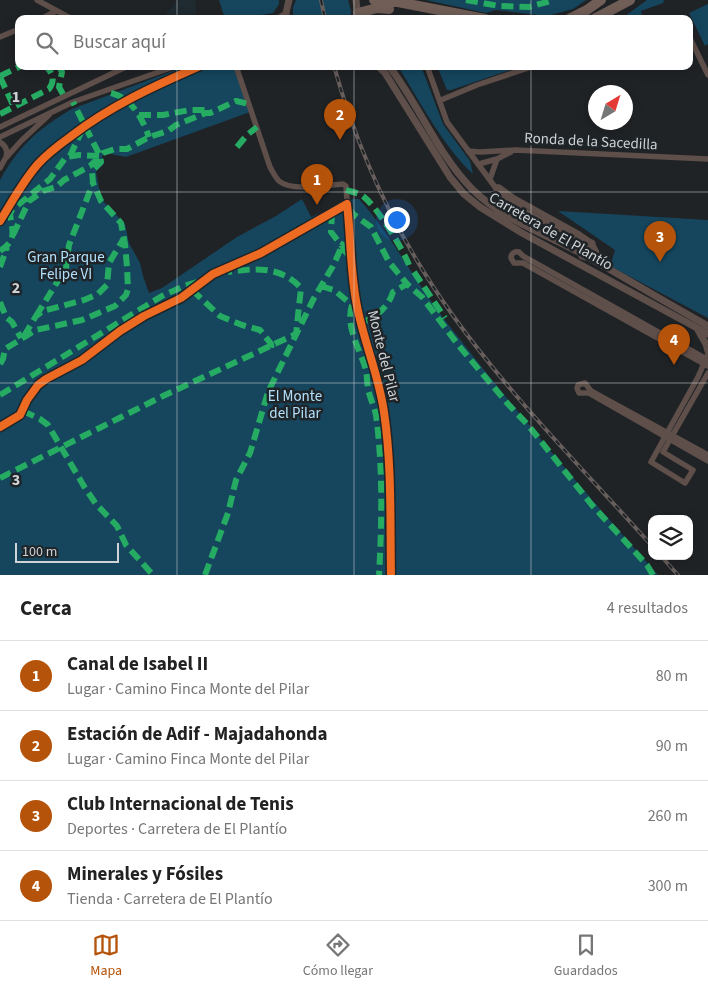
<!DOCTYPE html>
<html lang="es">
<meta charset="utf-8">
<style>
body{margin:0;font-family:"Source Sans 3",sans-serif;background:#f6f6f6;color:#222}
.controls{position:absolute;right:15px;bottom:15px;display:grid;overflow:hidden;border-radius:10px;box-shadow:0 2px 12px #0003}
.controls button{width:45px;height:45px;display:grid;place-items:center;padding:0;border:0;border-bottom:1px solid #e0e0e0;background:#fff;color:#222;font:25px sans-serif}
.compass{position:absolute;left:588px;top:85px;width:45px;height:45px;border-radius:50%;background:#fff;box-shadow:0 2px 12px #0003;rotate:38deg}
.scale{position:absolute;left:15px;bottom:12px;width:104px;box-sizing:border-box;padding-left:5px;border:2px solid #cfd3d5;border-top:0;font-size:14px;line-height:18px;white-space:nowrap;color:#cfd3d5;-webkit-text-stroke:4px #1e2428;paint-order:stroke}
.you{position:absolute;left:396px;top:219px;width:18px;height:18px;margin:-12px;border:4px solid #fff;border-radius:50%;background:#1a73e8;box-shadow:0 0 0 8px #1a73e833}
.badge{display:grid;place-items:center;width:32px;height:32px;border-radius:50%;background:#b45309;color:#fff;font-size:16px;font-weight:700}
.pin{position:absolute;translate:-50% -41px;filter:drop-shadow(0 1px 2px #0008)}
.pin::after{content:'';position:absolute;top:26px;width:18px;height:15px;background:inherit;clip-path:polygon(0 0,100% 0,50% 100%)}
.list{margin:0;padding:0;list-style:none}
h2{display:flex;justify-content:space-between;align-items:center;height:65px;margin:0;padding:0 20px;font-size:21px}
h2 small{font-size:16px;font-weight:400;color:#767676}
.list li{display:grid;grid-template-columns:32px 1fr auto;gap:15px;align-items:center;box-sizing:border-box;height:70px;padding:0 20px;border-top:1px solid #e0e0e0}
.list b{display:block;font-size:19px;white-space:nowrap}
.list p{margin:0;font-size:16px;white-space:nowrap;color:#767676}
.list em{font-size:16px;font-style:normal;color:#767676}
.icon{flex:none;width:28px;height:28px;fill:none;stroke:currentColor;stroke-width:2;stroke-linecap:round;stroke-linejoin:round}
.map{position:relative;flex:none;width:708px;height:575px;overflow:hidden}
.search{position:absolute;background:#fff;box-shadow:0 2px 12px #0003;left:15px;right:15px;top:15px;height:55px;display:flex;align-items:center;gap:12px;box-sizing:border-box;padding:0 18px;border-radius:10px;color:#767676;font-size:19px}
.sheet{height:345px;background:#fff}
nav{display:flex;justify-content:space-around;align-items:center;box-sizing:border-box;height:70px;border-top:1px solid #e0e0e0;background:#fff;font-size:14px;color:#767676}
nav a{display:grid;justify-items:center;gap:2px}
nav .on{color:#b45309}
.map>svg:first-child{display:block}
</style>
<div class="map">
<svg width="708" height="575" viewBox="0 0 708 575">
<rect width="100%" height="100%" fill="#202326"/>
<!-- built -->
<path fill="#1f2b31" d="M179,0H195L196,16L194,19H161Z"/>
<!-- green -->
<path fill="#15465e" d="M219,0H279V4L273,13L238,19H225Z
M296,0H348L351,11L350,19H293V7Z
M426,0H586L573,9L547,16L496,10L486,13Z
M647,0H664L663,3L641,11L643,19H621Z
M708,4V44L705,46L689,13Z
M186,66H233L250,112L126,157L105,153L102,156L104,164L96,172L99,188L104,202L125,224L129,243L140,263L143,276L149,293L162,288L237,237L276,216L302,199L311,217L353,199H359C392,236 414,280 444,319C512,407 584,492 658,575H0V180C18,147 39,128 72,109Z
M398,66H421L443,124L470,161L473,174C445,149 418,99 398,66Z
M437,66H522L451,90H447Z
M558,211L708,220V318L610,266L615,250Z"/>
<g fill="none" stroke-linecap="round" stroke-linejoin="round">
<!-- minor -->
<path stroke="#5f4f4a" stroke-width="5.5" d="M37,0L72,19
M41,19L56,11
M276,19L286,13
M689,36L708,75
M0,37L19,29
M236,66L270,167C273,172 275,177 279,181C292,192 327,185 343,184L346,186L353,284L361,325L376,371L384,412L389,455L391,575
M427,66L447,122L495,187C499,201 562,230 578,238L583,243L576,246L569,247
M441,100L477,85L534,66
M0,127L128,66
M0,137L73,102L176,66
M0,142C6,146 8,151 6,157
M468,151L480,152L515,150L708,159
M479,164L497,159
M0,168L5,159L21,141L49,115
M490,179L497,159L511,152
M495,187H499L514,198L579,234L592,243L604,267
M708,354L698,377L651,462L685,483L693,470L663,452L708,373
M708,360L523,256L519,252C515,251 511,253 511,258L514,263H523L708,366
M708,455L591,391L585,383L578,385L577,388L579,393H589L708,461"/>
<!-- tertiary -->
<path stroke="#5f4f4a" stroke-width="7" d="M356,0L358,19
M287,19L286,13L289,0
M378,66L385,73L450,177L464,194L480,207L522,233L708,334
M389,66C419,105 437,153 472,189C503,220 548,235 586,256C627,279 667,303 708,326
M583,243V251L585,257
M582,256L588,255L592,243
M698,330L706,344L708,351"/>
<!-- motorway -->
<path stroke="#705e57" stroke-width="10" d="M374,0L398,2L485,19
M358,13L377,8L389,9
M569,19L587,10L601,0
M594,19L630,0"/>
<defs>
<path id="rail" d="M321,0L325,19
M334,66C359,156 400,242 454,317C513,399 585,471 652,546
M661,556L678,575"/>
</defs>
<!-- rail casing -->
<use href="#rail" stroke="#685f5d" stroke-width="4"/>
<!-- rail -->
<use href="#rail" stroke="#1e2428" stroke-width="2" stroke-dasharray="5.5" stroke-linecap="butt"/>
<!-- quiet -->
<path stroke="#26ab63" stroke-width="6" stroke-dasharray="12 6" stroke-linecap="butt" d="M466,0L499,6L529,7L554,0
M59,66L62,72L59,87L64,96
M0,76L21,66
M0,77L14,107
M111,93C132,98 142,118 149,137
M0,114L49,89C56,79 52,73 46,66
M139,115H163L190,110H206
M237,147L247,135L257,127
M70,156L83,128
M346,190C352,192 360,193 364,197C377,207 403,249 409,265
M349,208L353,214L371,227L389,262L407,284
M332,212L331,232L342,246L344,242
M13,235L29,201L43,191L56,187L64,180L90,166L103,153L115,149H127L149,137L168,131L176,125L206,113H210L236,101L249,104
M0,251C18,239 12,231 10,214L12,210L50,179L66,157L79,155L100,156
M0,267L7,247
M414,272L445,318
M321,286L334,290L352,305H357
M192,290L220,316L242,325L260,330L272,345L276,344
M0,302L6,317L12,322L21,338
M352,305C345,327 360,349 366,370C367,376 367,383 368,389C370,398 374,406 376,415C383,468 382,522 379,575
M36,316L66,268L69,245L93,183L92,171L101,162L100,156L73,102
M361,323C376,317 388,308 393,292L407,284L422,297L459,346L508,404L528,425L591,504L647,565L653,575
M24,336L36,316L43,311L84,300L98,294L107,285L109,263L124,238
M0,364L3,359L5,349L36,330L82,320L115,306L126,295L128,289L127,267L125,244L121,223L101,201L93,183
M0,395L162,296L184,286L197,282
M23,411L40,419L48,425L85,488L96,504L117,526L126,545L153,575
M0,478L163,396L296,334L301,288C281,266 255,268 228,272
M205,575L228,513L236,480L250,453L268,392L314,298L333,266L342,246L343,249L351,258"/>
<defs>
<path id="cycleway" d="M0,221C12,202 23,181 38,164C47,154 59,145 70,137C110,106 154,86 200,66
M0,427L20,415L27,400L38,385L46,379L82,360L120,331L144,316L181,298L213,274L261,253L347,204C351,238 350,272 357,306C364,342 379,376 384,412C392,466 390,521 391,575"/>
</defs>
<!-- cycleway casing -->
<use href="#cycleway" stroke="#1e2428" stroke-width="11"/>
<!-- cycleway -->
<use href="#cycleway" stroke="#ed6a23" stroke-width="8"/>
</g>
<!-- grid -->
<path fill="none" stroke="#cfd3d5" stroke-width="1" stroke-opacity="0.55" d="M177,0V19M354,0V19M531,0V19M177,66V575M354,66V575M531,66V575M0,192H708M0,383H708"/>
<g text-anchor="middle" stroke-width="5" stroke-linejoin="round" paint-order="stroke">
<!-- street labels -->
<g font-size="15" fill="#cfd3d5" stroke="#1e2428">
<text transform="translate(591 141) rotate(3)" y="5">Ronda de la Sacedilla</text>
<text transform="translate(551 231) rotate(30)" y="5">Carretera de El Plantío</text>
<text transform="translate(384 356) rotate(76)" y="5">Monte del Pilar</text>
</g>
<!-- park labels -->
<g font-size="15" fill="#b3e1fc" stroke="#1e2428">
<text x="66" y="262">Gran Parque<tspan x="66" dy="17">Felipe VI</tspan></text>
<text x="295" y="401">El Monte<tspan x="295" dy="17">del Pilar</tspan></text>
</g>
</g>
<g font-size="16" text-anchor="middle" font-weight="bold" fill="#cfd3d5" stroke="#1e2428" stroke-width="5" stroke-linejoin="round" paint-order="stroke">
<text x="16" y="102">1</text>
<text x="16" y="293">2</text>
<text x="16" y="485">3</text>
</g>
</svg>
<div class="controls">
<button><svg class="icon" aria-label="layers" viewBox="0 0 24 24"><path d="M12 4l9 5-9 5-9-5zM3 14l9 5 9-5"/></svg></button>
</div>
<svg class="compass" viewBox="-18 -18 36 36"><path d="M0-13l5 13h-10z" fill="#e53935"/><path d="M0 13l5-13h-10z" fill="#767676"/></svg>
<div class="scale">100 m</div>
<div class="you"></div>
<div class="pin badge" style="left:317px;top:205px">1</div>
<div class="pin badge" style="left:340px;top:140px">2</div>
<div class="pin badge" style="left:660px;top:262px">3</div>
<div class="pin badge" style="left:674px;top:365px">4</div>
<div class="search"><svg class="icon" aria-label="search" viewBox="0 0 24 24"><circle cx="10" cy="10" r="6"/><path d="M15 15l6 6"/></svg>Buscar aquí</div>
</div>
<section class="sheet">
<h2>Cerca<small>4 resultados</small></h2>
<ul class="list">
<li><span class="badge">1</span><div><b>Canal de Isabel II</b><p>Lugar · Camino Finca Monte del Pilar</p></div><em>80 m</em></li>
<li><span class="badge">2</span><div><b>Estación de Adif - Majadahonda</b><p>Lugar · Camino Finca Monte del Pilar</p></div><em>90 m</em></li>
<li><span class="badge">3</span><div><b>Club Internacional de Tenis</b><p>Deportes · Carretera de El Plantío</p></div><em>260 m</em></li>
<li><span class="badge">4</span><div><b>Minerales y Fósiles</b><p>Tienda · Carretera de El Plantío</p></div><em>300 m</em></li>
</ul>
</section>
<nav>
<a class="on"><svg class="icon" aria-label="map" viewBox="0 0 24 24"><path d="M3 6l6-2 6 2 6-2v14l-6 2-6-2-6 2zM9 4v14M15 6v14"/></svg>Mapa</a>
<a><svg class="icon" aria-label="directions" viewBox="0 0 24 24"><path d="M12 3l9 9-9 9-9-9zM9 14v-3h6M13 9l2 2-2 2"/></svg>Cómo llegar</a>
<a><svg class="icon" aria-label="saved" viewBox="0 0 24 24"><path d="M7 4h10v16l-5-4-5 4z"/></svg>Guardados</a>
</nav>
